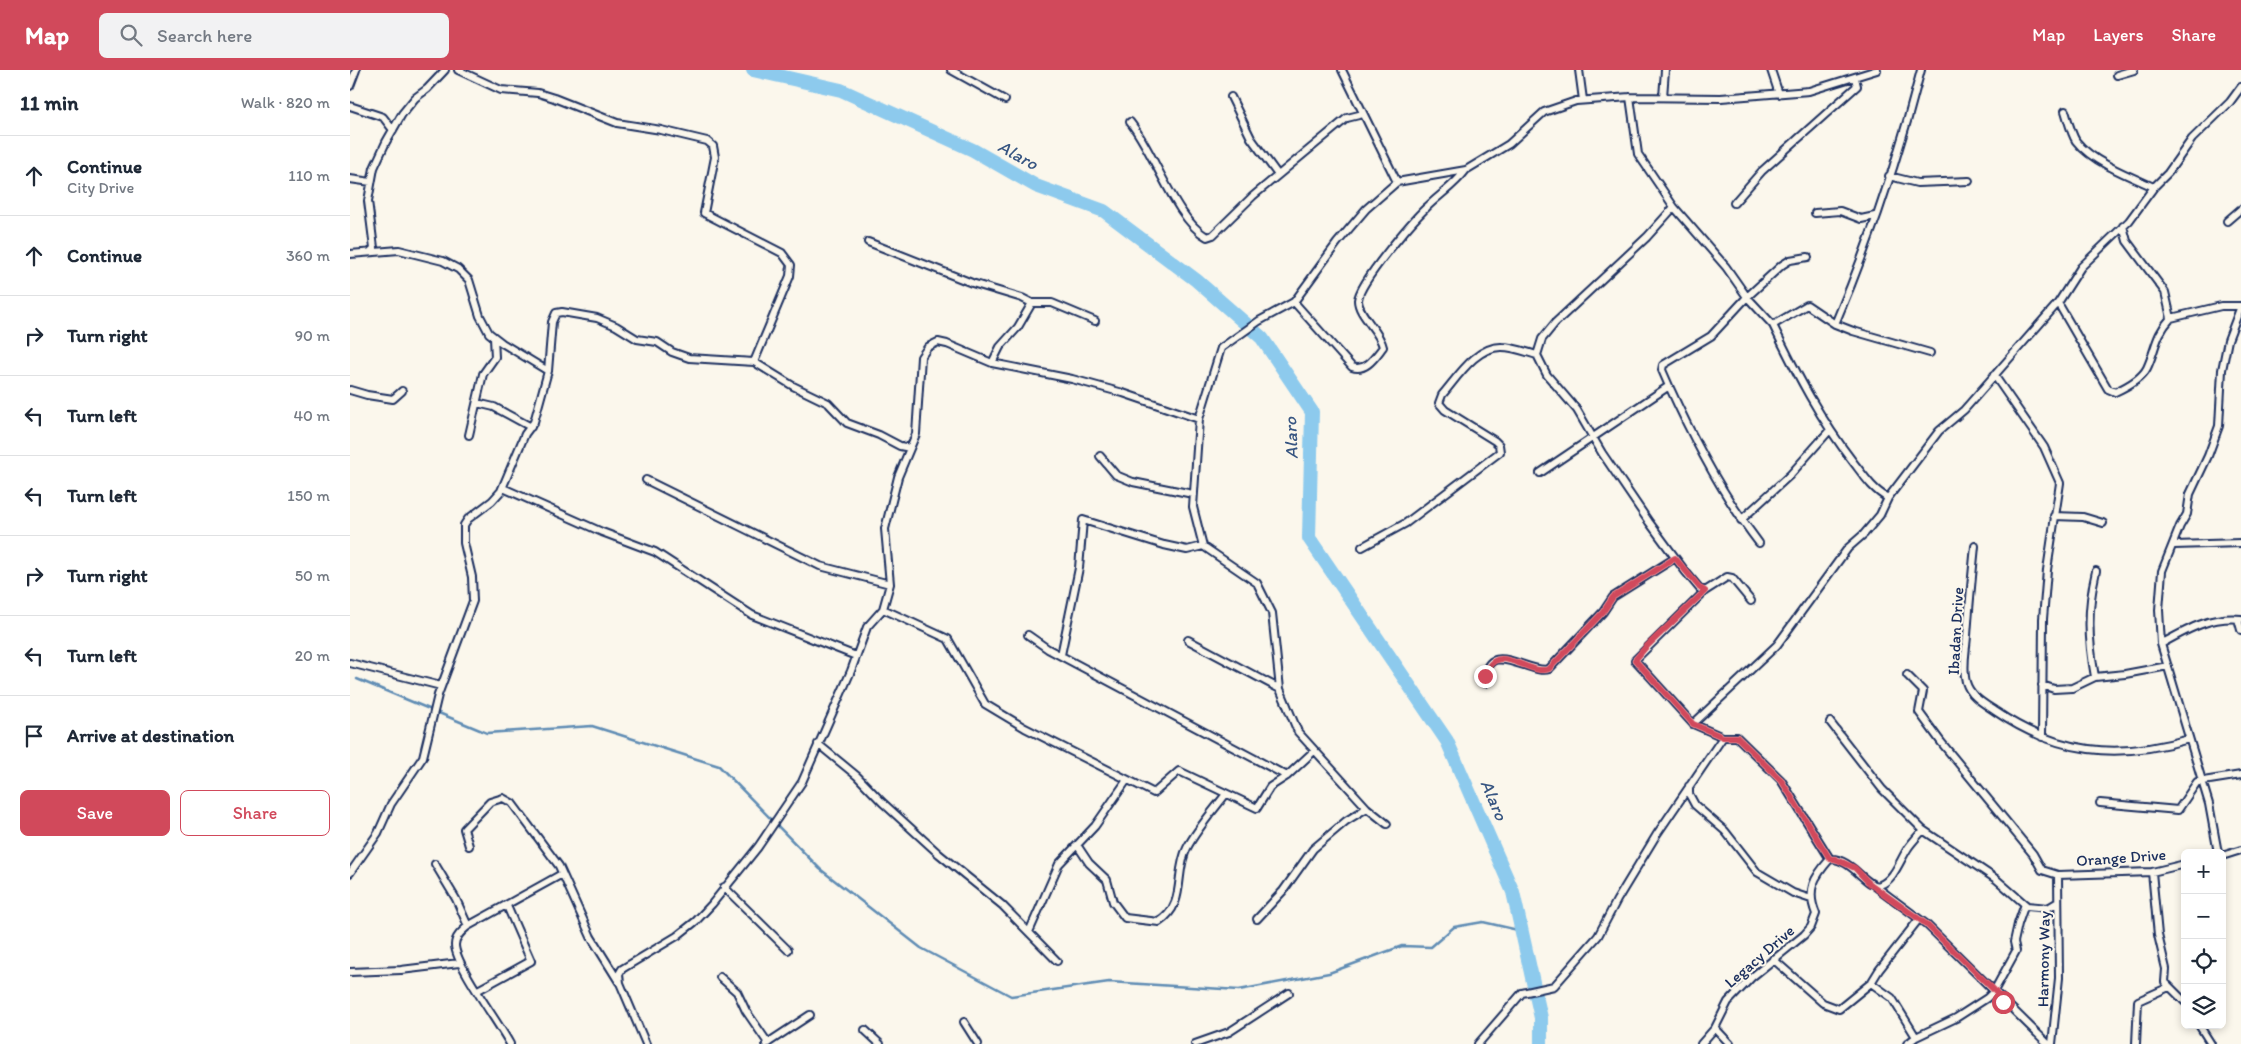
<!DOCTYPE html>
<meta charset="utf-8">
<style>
body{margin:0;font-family:Itim,sans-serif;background:#f2f2f3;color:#1f2937}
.controls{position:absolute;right:15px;bottom:15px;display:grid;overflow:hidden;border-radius:8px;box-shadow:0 2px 8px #0003}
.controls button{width:45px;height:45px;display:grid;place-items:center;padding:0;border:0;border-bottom:1px solid #e0e1e3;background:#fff;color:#1f2937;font:25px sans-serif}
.stop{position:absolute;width:15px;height:15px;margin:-11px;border:4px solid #d1495b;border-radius:50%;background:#fff}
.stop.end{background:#d1495b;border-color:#fff;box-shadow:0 1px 5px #0008}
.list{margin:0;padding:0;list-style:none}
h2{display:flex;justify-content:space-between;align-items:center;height:65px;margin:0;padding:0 20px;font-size:21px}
h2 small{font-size:16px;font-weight:400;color:#747a83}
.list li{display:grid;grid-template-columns:32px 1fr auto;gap:15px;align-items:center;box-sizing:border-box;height:80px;padding:0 20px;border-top:1px solid #e0e1e3}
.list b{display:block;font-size:19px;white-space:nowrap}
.list p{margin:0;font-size:16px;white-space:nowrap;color:#747a83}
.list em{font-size:16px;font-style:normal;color:#747a83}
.actions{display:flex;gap:10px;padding:15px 20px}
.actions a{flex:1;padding:11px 0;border:1px solid #d1495b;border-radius:8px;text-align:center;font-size:18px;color:#d1495b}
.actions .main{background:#d1495b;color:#fff}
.icon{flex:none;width:28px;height:28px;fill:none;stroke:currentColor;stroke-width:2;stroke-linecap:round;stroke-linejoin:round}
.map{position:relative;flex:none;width:1891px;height:974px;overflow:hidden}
header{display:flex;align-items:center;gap:30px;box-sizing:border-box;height:70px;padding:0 25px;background:#d1495b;color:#fff}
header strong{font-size:24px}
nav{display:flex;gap:28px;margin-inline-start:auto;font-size:18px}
.search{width:350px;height:45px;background:#f2f2f3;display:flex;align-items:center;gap:12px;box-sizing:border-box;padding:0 18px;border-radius:8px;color:#747a83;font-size:19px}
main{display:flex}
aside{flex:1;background:#fff}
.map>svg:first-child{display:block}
</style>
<header>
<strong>Map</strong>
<div class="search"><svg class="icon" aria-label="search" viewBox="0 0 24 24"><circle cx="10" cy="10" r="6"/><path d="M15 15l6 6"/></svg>Search here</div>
<nav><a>Map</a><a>Layers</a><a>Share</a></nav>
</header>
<main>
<aside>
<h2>11 min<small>Walk · 820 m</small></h2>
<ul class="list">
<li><svg class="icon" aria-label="ahead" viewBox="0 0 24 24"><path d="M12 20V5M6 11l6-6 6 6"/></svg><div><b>Continue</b><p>City Drive</p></div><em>110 m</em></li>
<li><svg class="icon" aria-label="ahead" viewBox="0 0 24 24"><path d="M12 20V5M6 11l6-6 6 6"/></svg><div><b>Continue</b></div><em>360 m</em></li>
<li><svg class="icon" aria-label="right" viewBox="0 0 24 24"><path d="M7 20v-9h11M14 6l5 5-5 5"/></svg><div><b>Turn right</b></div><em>90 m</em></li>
<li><svg class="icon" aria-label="left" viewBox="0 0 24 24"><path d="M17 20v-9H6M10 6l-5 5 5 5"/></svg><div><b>Turn left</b></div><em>40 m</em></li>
<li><svg class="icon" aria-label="left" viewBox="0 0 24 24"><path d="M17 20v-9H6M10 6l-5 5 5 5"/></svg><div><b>Turn left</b></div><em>150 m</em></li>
<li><svg class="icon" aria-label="right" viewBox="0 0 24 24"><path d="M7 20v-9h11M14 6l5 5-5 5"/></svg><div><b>Turn right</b></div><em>50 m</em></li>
<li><svg class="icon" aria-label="left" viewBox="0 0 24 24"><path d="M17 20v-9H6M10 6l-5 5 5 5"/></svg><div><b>Turn left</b></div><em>20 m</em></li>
<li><svg class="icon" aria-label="arrive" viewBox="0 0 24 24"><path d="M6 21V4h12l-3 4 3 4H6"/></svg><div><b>Arrive at destination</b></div></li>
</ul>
<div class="actions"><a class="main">Save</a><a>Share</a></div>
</aside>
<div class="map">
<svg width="1891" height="974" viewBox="0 0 1891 974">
<rect width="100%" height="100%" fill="#fbf7ec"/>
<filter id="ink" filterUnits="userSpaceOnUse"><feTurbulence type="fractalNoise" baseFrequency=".02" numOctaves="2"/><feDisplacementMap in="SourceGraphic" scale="10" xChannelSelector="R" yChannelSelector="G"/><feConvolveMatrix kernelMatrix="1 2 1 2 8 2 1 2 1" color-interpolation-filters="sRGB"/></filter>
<g filter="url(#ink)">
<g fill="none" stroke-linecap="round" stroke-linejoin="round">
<!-- stream -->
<path stroke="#5f8cb4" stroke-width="2.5" d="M7,609L137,663L242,656L369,696L470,799L571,878L661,926L759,912L889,920L979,903L1052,876L1081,877L1104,857L1133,852L1172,861"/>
<!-- river -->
<path stroke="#8dcaed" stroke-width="14" d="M403,0L491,20L623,80L686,116L754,141L846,210L912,268L962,342L959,468L1097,671L1163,822L1191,948V974"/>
<defs>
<path id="minor" d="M108,0L151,20L188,23L204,28L267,53L311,60L357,71L363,76L365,87L354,143L432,183L441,195L440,206L404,292
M601,0L655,30
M992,0L1047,112
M1229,0L1233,30
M1421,0L1429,24
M1767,5L1784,0
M0,16L6,0
M1891,17L1880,32L1842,69L1818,103L1804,117L1779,151L1731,197L1708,233L1758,319L1765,322C1776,317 1792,308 1797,298C1806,279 1805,265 1821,248L1871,236H1891
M881,27L901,68L928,105
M1280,27L1288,84L1324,137L1297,167L1205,253L1192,269L1187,285L1197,305L1227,340L1252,383L1299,452L1335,501L1350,519L1355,521
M1313,27L1315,0
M0,36L33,47L43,60
M1715,41C1718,50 1721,63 1726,71C1742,92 1781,107 1804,117
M780,52C805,83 825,149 857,167L863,165L903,126L997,48L1013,44
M1539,106L1567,113L1619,111
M0,109L21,112
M1384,133L1412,101L1507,16L1505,8
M1324,137L1376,197L1397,227L1423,255L1457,235L1485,254L1503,261L1580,283
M1465,143L1490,141L1511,149L1525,146
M1877,151L1891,139
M1773,156L1777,171L1815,222L1821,248
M518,172L622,213L672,228L682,233H702L745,251
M21,181L24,178L18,131L24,98L36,72L52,44L65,28L77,19L95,0
M0,184L49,180L93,191L108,199L119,210L130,246L139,263L152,273L198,301
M944,232L1002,297C1016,302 1025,287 1033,277C1030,261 1008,245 1008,230C1009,213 1062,151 1077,137C1089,125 1105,115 1116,100
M1485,254C1520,172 1549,86 1571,0
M1423,255C1447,305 1470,349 1504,393C1514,406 1523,420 1538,428
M642,293L650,277L668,257L682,233
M1644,305L1694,377L1710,413L1697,500L1693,549L1692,667
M1319,316L1312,300L1313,295L1361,266L1397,227L1432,195L1440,190L1458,187
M0,320L17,325L43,329L52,321
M127,333L144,337L181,357
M849,349L843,437L853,476
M119,365L133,304L145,287L144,268
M750,386L766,405L783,412L843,424
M1190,403L1319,316C1344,371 1372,425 1409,473
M296,410L470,496L540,514
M153,418L252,462L305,482L402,545L506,586
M1704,446L1733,447L1753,453
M1391,450L1440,405L1479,361
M1824,475L1891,473
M1625,476C1622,506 1619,536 1617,566C1616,581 1612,597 1616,612C1620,626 1633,633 1645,641C1708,684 1767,690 1839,669
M1012,477L1056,453L1150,382L1149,375L1145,371L1095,340L1089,333L1092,325C1107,308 1126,276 1152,277C1163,277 1176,282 1187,285
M1401,531L1382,508L1377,507L1355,521L1285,590L1343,654L1373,667H1387L1431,710L1480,789
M533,539L598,569L635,634L675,658L804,723L829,701L907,738L920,717L937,706L964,681
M1888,549L1891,560
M678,565L698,579L937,706
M838,570L930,619
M1811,574C1838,559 1860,546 1891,549
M711,585L729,498L733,450L814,475L837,480L853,476L907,513L922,543L930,619L948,662L1017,738L1037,754
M0,593L91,616
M1557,605L1573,621L1569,642L1591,672L1683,784L1692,800L1708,805L1802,802L1835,794
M1745,607C1738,568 1737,540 1746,501
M1135,613C1134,565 1181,606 1199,599L1253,542L1263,527L1325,488
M1692,615L1704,619L1722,618L1745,607L1775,604L1818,596
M1480,652L1532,719L1573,760
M1343,654L1427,575L1498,478L1514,464L1530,445L1538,428L1589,361L1614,340L1708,233
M468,674L507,706L532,732L589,784L652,835L707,891
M1339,716V724L1345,735L1375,761L1407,802L1443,823L1461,829
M1750,733L1828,740L1847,712L1891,705
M727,775L739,793L757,810L763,832L775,848L809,852C837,834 824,803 837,778C847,759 863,741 876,724
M119,776L114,759L140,732L153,728L162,733L209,796L241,867L269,912
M1868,783L1859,734L1811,574L1809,540L1812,501L1830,456L1837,444L1840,424L1858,386L1869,356L1872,300L1878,270L1891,236
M1872,786L1891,780
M1480,789C1501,787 1518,820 1530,815C1544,810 1550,790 1558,778C1562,772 1568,766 1573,760L1646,809L1677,836L1698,838L1708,832
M85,794L106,829L118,856
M1802,802L1808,865L1816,899L1815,912L1835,932
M0,803L28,763L41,734L73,687L88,625L123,531L122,507L114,473V455L118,449L142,431L151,421L175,364L184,352L198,301L202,252L206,243L212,242L247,248L266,256L287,269L307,272L322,282L339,288L404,292L443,316L478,333L497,353L529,365L550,376L560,378
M1525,816L1576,854L1698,974
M374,817L438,880
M907,849L933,821L963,779L996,751L1017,738
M679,862L709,794L745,756L777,710
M1423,889L1473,933L1489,939L1521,913L1529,900L1569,849
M0,902L51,900L109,893
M370,907L387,922L396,941L418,973
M1521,913L1542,928L1566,967L1606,948L1637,928L1644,921L1666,881L1664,872L1668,854L1675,834
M128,920L181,891L157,836
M614,952L628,974
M1849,955L1861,974
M1365,958L1380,974
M515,960L530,974
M160,974C149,953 105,894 105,875C105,867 112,861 118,856L212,804
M296,974L270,913L269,904L272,899L327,866L346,851L362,834L408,777L452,712L501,601L517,557L533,539L540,514L535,459L548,407L566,364L571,287L578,277L588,272L597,274L642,293L722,309L773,323L849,349L871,278L909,251L944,232L987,173L1016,139L1047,112L1116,100L1159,74L1194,42L1226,31L1280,27L1371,28L1459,21L1527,0
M416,974L460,945
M845,974L879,962L939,923
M1128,974L1172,923L1204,916L1248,866L1267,830L1307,764L1373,667
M1351,974L1365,958L1378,932L1402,907L1454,865L1461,857L1466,844C1456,820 1464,807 1480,789
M1557,974L1566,967
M1702,974L1709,908L1708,805
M1786,974L1788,931L1819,917"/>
</defs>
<!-- minor casing -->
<use href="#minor" stroke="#1b2f5e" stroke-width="10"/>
<!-- minor -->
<use href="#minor" stroke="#fbf7ec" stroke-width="6"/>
</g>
</g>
<g fill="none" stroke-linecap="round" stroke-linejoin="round" filter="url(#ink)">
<!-- route -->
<path stroke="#d1495b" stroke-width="6" d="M1135,606C1145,568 1179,607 1199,599L1253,542L1263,527L1325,488L1350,518L1355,521L1295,578L1285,590L1343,654L1373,667H1387L1431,710L1480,789H1485L1505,798L1520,814L1576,854L1644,920L1653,932"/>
</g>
<g text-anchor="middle" stroke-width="4" stroke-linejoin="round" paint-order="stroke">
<!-- street labels -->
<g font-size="16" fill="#1b2f5e" stroke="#fbf7ec">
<text transform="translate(1605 561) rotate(-87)" y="6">Ibadan Drive</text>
<text transform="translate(1771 787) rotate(-4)" y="6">Orange Drive</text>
<text transform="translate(1409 886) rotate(-41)" y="6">Legacy Drive</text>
<text transform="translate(1693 889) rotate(-89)" y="6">Harmony Way</text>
</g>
<!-- water labels -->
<g font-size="18" font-style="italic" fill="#385682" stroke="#fbf7ec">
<text transform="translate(668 85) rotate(29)" y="6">Alaro</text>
<text transform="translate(941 368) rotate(-92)" y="6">Alaro</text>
<text transform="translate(1144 730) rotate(67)" y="6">Alaro</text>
</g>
</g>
</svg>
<div class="controls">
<button>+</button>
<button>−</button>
<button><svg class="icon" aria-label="locate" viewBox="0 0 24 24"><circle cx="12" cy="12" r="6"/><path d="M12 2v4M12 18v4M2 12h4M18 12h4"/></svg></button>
<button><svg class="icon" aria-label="layers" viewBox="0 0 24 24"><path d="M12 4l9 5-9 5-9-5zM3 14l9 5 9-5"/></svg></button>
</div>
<div class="stop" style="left:1653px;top:932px"></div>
<div class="stop end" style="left:1135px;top:606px"></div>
</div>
</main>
